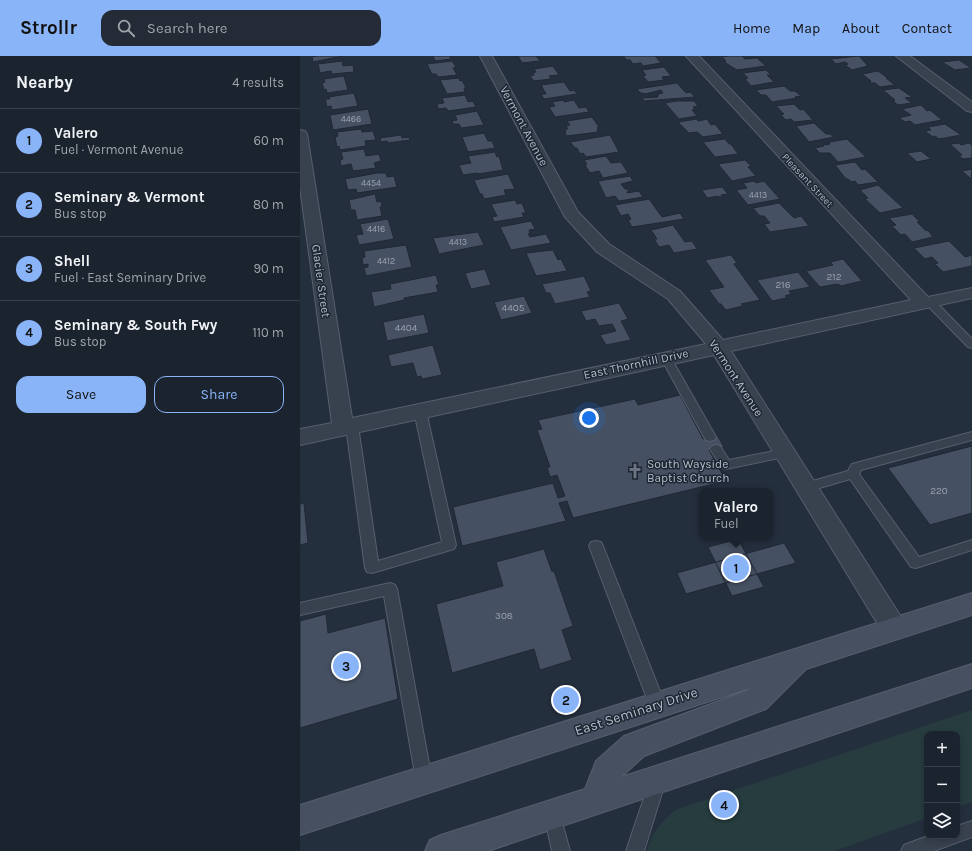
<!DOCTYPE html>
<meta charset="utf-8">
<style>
body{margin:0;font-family:Karla,sans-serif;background:#242b36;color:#f1f3f6}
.controls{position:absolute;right:12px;bottom:12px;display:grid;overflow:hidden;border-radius:8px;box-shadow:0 2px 6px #0003}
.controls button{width:36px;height:36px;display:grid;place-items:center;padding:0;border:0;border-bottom:1px solid #39404a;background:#1b232e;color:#f1f3f6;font:20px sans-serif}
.you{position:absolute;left:289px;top:362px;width:14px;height:14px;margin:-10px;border:3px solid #fff;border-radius:50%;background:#1a73e8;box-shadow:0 0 0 6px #1a73e833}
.badge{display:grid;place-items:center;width:26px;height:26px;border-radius:50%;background:#8ab4f8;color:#111;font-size:13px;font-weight:700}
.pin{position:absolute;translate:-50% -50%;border:2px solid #fff;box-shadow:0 1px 4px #0006}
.popup{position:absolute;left:399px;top:432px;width:74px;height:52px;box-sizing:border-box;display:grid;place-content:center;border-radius:8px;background:#1b232e;filter:drop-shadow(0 1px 3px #0005);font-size:13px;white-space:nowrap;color:#a0a4aa}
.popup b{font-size:15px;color:#f1f3f6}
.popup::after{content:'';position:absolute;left:50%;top:100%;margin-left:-8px;border:8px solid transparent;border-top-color:#1b232e}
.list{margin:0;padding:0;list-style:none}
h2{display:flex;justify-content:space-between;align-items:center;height:52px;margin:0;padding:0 16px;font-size:17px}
h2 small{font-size:13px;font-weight:400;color:#a0a4aa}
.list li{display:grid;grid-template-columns:26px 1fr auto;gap:12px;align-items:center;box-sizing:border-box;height:64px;padding:0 16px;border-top:1px solid #39404a}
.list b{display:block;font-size:15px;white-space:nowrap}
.list p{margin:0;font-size:13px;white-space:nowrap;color:#a0a4aa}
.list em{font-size:13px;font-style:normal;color:#a0a4aa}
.actions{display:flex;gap:8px;padding:12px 16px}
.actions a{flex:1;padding:9px 0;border:1px solid #8ab4f8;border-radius:12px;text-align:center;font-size:14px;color:#8ab4f8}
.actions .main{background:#8ab4f8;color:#111}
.icon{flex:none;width:22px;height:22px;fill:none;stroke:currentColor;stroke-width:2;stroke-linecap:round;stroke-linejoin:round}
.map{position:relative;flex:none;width:672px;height:795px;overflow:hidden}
header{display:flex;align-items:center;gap:24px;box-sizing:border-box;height:56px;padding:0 20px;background:#8ab4f8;color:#111}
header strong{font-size:19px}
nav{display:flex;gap:22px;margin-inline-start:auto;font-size:14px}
.search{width:280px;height:36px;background:#242b36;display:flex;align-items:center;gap:10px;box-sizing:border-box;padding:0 14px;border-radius:12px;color:#a0a4aa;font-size:15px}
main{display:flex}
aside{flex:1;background:#1b232e}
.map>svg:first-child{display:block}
</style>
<header>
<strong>Strollr</strong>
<div class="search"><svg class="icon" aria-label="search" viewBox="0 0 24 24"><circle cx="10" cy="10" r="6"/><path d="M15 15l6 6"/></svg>Search here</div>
<nav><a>Home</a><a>Map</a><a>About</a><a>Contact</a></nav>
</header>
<main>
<aside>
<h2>Nearby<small>4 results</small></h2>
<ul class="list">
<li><span class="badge">1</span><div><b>Valero</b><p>Fuel · Vermont Avenue</p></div><em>60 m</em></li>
<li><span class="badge">2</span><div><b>Seminary &amp; Vermont</b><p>Bus stop</p></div><em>80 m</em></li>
<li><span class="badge">3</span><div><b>Shell</b><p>Fuel · East Seminary Drive</p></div><em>90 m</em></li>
<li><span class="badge">4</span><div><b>Seminary &amp; South Fwy</b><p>Bus stop</p></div><em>110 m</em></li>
</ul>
<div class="actions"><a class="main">Save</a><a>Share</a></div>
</aside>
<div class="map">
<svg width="672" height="795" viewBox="0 0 672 795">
<rect width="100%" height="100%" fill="#242f3e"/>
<!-- green -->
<path fill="#263c3f" d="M672,654V746L657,751V678H627V762L535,795H347C351,777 361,766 375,754Z"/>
<!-- building -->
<path fill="#455162" stroke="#1f2835" d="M43,0L13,6L12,1L17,0Z
M133,0H150L151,3L135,5Z
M218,0H236L240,5L222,7Z
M323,0H355L361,7L343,10L341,7L333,8L330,4H327Z
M429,0H442L445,3L457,2L466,10L437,14L424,6L426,5L422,1Z
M559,0L568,10L552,14L545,9L548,8L545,6L536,8L531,3Z
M659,4L671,12L655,14L642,6Z
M42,5L43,10L53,9L54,16L32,18L31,15L20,17L18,8Z
M152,5L156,11L153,12L157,19L138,21L136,18H132L127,8Z
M253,10L259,19L249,20L251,23L234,25L230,20L234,19L233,17L236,16L234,13Z
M364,11L371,20L362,21L364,24L348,26L343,20L346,19L342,14Z
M466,14L471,19H467L474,26L451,30L445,23L448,22L443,17Z
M578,15L588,22H586L595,29L580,31L575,27H571L569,25H571L562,18Z
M44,20L48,34L27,37L26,33L24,34L22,27L25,26L24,23Z
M159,22L160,25L162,24L166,32H164L165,36L147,38L140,24Z
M264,26L270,35L274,34L277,38L244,43L241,38H246L241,29Z
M377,27L386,37L390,36L395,41L344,45L342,42L358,41L357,39H359L358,38L363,37L361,34L345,38L343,37H340L337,33Z
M484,30L490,35H495L501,40L495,41L497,42L472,46L466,39H461L456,34Z
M599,32L612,41L605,42L612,47L598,49L593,45L595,44L583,34Z
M54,37L58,50L32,54L31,50L27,51L25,43H30L29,41Z
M165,39L168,46L173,45L176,51L148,55L146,52L138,53L137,48L144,47L142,42Z
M264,44V46L274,44L279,52L286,51L289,56L255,61L249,51L255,50L252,46Z
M376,45H394L398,50L393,51L395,53L392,54L397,60L379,63L365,47Z
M494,48L500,54L503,53L513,64L494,66L491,63L486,64L481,59L484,58L476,50Z
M621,49L627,55L630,54L642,64L615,69L610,65L605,66L599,62L611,59L602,53Z
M68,53L72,68L33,74L30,59Z
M177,55L184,69L161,72L159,68H153L152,65L157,64L155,59Z
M292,61L299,71L297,72L299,74H297L298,76L267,80L264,76H266L265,73H268L266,70L270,69L267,65Z
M397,63L398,65L407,63L411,69L415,68L423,78L403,81L397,76L389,77L378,66Z
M514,67L526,78H530L534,81L509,86L496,70Z
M645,68L661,79L639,83L635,80L633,81L625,75L631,74L628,71Z
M61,73L62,76L73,75L76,84L65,85L66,90L40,94L39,90L37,91L35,81L38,80L37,76Z
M184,77L188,85H192L195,92L168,96L162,81Z
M101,79L102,82L109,81L110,84L88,87L87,85L81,86L80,82Z
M310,79L319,96L286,101L283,97L280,98L277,92H275L270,86Z
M425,83L429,88H431L438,98L415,101L403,86Z
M547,83L566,101L538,106L530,97H520L515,92L524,90L523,89L530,88L529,86Z
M659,87L661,89L669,87L672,89V102L663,103L658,99H662L650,88Z
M64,93L66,100L79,98L81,105L74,107L76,112L53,115L51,108L41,110L40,104L43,103L41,96Z
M621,95L631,103L617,106L607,97Z
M195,96L197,101L199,100L203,114L178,118L177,117L163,119L159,109L171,107L168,100Z
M306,100L311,107L321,106L328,117L303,122L299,115L290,117L285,109L287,108L284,104Z
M445,104L451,110L448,111L456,120L432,125L418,108Z
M555,106L562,114L565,113L578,126L558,129L555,125L552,126L548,123H546L535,109Z
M672,113L671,123L662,115Z
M77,117H86L87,121L94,120L97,131L57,137L56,133L48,134L45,123Z
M208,118L215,133L204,134L206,139L184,143L182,138H180L174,124Z
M330,120L333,125L321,128L325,133H327L329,136H327V137L339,135L343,141L319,145L315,140L306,142L298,125Z
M454,125L456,127L464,125L480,143L448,149L436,134L447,132L443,127Z
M578,129L603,152L580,157L565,143L568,142L560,134Z
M422,131L428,138L421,139L422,141H419L418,140L407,142L402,134Z
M75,138L77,146L81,145L82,151H80L82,160L57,164L55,154H51L49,144Z
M349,143L362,161L380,157L384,163L332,171L328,164L331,163L328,158L321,160L315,149Z
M215,144L217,148L222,147L226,157H222L224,161L194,166L192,161L197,160L191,148Z
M479,147L494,162L501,160L509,170L470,176L464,168L470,167L464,160H460L453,152Z
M612,158L620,166H617L626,175L628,174L633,181L612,186L605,178L601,179L592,170L596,169L589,162Z
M88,163L94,183L59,189L56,179L63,178L60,168Z
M231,165L235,173L229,174L230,178H228L230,181L246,178L251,187L211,194L200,171Z
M373,169L385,186L392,185L397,193L374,197L369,189L359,191L354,183H357L351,174Z
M178,176L184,189L139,198L133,182Z
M649,185L665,201L672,199V210L643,216L635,208L638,207L632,201L625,203L614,192Z
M106,189L112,211L66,220L64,212L68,211V208L63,209L62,202L65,201L64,195Z
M253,194L258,204L261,203L267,215L236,220L226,197Z
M431,199L437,207L434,208L460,244L441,248L443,250L426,254L421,248H419L409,234L424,231L405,204Z
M543,203L562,225L541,230L538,228L520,231L506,215L533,209L530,206Z
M185,213L191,229L171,233L165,217Z
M498,216L510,231L489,235L491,238L485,240L487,242L472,245L457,224Z
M136,219L139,229H136L138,236L104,242V244L74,251L71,236L91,233L90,228Z
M284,220L291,235L287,236L290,241L255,248L250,237H246L242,228Z
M224,240L232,257L201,264L194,246Z
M319,247L328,263L321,265L331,284L306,289L300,279L316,275L312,268L299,270L295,263L286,265L281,255Z
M124,258L129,277L87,285L83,266Z
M133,289L142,319L122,323L121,320L117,321L113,307L91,311L88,299Z
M380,339L403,383L417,379L424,391L409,394L426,425L273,462L267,445L259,447L266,465L162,490L153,451L253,427L258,442L265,440L257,419L250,421L247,411H250L237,374L242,373L238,364L335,343L338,349Z
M672,390V457L630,469L588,412Z
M4,447L8,487L0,489V448Z
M438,483L464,531L432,540L408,491Z
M484,487L496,507L386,538L377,517Z
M244,493L252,516L254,515L273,570L262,574L272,604L240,614L234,593L152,617L136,548L203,530L196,506Z
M26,558L28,577L85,562L98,643L0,672V565Z"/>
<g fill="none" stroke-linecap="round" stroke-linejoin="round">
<defs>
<path id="lane" d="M630,243L634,244L672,283V292L668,291L626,248L625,246L626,244Z
M366,299L370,300L371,302L416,381L414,384L410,385L406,384L404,381L361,302L362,300Z
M120,351L124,352L126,355L156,489L154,493L72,517L67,516L65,512L46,370L48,367H56L58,370L78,505L142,486L114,355L116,352Z
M672,376V384L561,414L559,418L619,501L672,484V494L616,512L611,511L550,423L506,436L502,434L500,431L502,428L548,415L552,408Z
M416,389L420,390L429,404L484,393L488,394L490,397L488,400L484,401L426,413L422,412L410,393L412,390Z
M296,485L301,486L303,490L365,648L362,653L357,655L352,653L349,648L289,490L291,486Z
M90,527L95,529L97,533L132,724L130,730L124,732L118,730L116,724L84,540L0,559V547Z
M358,716L364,718L366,724L344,795H326L350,724L352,718Z
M252,750L258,752L270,795H252L244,758L246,752Z
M672,765V781L634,795H601L604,789L628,780H657V770Z"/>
<path id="street" d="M180,0H192L278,156L309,188L380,235L423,284L611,244L386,0H399L628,241L672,232V242L431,295L603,564L607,572L603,580L594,583L585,580L414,299L0,389V373L32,367L0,131V74L5,75L7,78L52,362L406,288L368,243L297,196L265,161Z
M596,0H610L672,46V56L667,55Z"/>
<path id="secondary" d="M672,537V559L506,613L466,653L344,700L321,721L672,608V632L188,795H125L130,784L141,779L285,733L296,705L324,680L446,635L450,632L0,779V749Z"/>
</defs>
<!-- lane casing -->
<use href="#lane" stroke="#565f6c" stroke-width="2"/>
<!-- street casing -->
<use href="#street" stroke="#565f6c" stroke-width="2"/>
<!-- secondary casing -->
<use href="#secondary" stroke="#565f6c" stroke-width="2"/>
<!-- lane -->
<use href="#lane" fill="#38414e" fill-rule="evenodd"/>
<!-- street -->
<use href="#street" fill="#38414e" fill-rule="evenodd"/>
<!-- secondary -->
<use href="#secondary" fill="#465061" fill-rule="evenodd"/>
</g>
<!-- icons -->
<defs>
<symbol id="church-bare" viewBox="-9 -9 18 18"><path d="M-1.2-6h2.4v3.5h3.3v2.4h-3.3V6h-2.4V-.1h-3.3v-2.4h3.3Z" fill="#6b7280" stroke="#1d2633" stroke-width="2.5" paint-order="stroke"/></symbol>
</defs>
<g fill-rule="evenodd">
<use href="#church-bare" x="324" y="404" width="22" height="22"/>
</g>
<g text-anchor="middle" stroke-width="3" stroke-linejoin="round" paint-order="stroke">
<!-- far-number labels -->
<g font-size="9" fill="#98a1af">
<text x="51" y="66">4466</text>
<text x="71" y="130">4454</text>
<text x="458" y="142">4413</text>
<text x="76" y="176">4416</text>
<text x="158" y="189">4413</text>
<text x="86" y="208">4412</text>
</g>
<!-- far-street labels -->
<g font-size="10" fill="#b4bcc9" stroke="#1d2633">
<text transform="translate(508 124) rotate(47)" y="4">Pleasant Street</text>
</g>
<!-- number labels -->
<g font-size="10" fill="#98a1af">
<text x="534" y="224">212</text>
<text x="483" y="232">216</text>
<text x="213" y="255">4405</text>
<text x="106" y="275">4404</text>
<text x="639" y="438">220</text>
<text x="204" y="563">308</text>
</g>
<!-- street labels -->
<g font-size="12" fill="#b4bcc9" stroke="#1d2633">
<text transform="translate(224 70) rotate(62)" y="4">Vermont Avenue</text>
<text transform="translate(21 225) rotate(82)" y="4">Glacier Street</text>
<text transform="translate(336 308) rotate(-12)" y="4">East Thornhill Drive</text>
<text transform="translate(436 322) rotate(57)" y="4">Vermont Avenue</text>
</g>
<!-- poi labels -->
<g font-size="12" fill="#b4bcc9" stroke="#1d2633" text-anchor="start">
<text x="347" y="412">South Wayside<tspan x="347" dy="14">Baptist Church</tspan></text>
</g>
<!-- near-street labels -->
<g font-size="14" fill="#b4bcc9" stroke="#1d2633">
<text transform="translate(336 655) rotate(-18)" y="5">East Seminary Drive</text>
</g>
</g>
</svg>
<div class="controls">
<button>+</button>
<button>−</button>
<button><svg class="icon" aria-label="layers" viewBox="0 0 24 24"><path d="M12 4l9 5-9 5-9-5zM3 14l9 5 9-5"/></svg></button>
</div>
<div class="you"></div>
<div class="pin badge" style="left:436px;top:512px">1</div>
<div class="popup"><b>Valero</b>Fuel</div>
<div class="pin badge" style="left:266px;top:644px">2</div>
<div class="pin badge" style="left:46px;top:610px">3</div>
<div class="pin badge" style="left:424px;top:749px">4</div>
</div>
</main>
